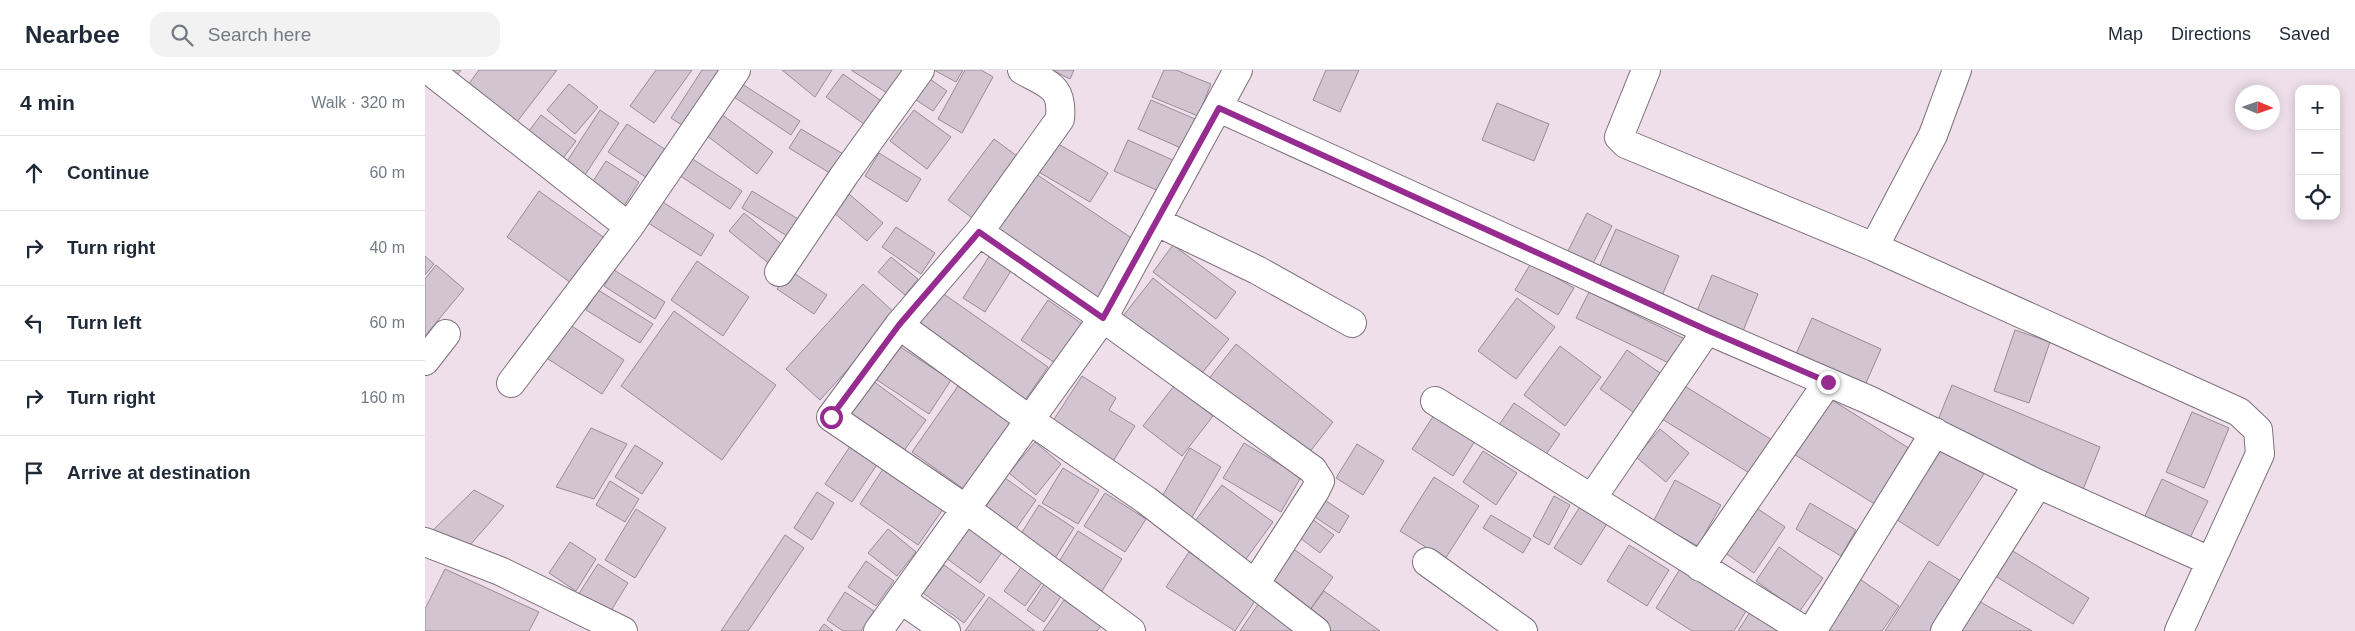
<!DOCTYPE html>
<meta charset="utf-8">
<style>
body{margin:0;font-family:Helvetica,sans-serif;background:#f2f2f3;color:#1f2937}
.controls{position:absolute;right:15px;top:15px;display:grid;overflow:hidden;border-radius:10px;box-shadow:0 2px 12px #0003}
.controls button{width:45px;height:45px;display:grid;place-items:center;padding:0;border:0;border-bottom:1px solid #e0e1e3;background:#fff;color:#1f2937;font:25px sans-serif}
.compass{position:absolute;left:1810px;top:15px;width:45px;height:45px;border-radius:50%;background:#fff;box-shadow:0 2px 12px #0003;rotate:92deg}
.stop{position:absolute;width:15px;height:15px;margin:-11px;border:4px solid #962c90;border-radius:50%;background:#fff}
.stop.end{background:#962c90;border-color:#fff;box-shadow:0 1px 5px #0008}
.list{margin:0;padding:0;list-style:none}
h2{display:flex;justify-content:space-between;align-items:center;height:65px;margin:0;padding:0 20px;font-size:21px}
h2 small{font-size:16px;font-weight:400;color:#747a83}
.list li{display:grid;grid-template-columns:32px 1fr auto;gap:15px;align-items:center;box-sizing:border-box;height:75px;padding:0 20px;border-top:1px solid #e0e1e3}
.list b{display:block;font-size:19px;white-space:nowrap}
.list em{font-size:16px;font-style:normal;color:#747a83}
.icon{flex:none;width:28px;height:28px;fill:none;stroke:currentColor;stroke-width:2;stroke-linecap:round;stroke-linejoin:round}
.map{position:relative;flex:none;width:1930px;height:561px;overflow:hidden}
header{display:flex;align-items:center;gap:30px;box-sizing:border-box;height:70px;padding:0 25px;background:#fff;border-bottom:1px solid #e0e1e3}
header strong{font-size:24px}
nav{display:flex;gap:28px;margin-inline-start:auto;font-size:18px}
.search{width:350px;height:45px;background:#f2f2f3;display:flex;align-items:center;gap:12px;box-sizing:border-box;padding:0 18px;border-radius:15px;color:#747a83;font-size:19px}
main{display:flex}
aside{flex:1;background:#fff}
.map>svg:first-child{display:block}
</style>
<header>
<strong>Nearbee</strong>
<div class="search"><svg class="icon" aria-label="search" viewBox="0 0 24 24"><circle cx="10" cy="10" r="6"/><path d="M15 15l6 6"/></svg>Search here</div>
<nav><a>Map</a><a>Directions</a><a>Saved</a></nav>
</header>
<main>
<aside>
<h2>4 min<small>Walk · 320 m</small></h2>
<ul class="list">
<li><svg class="icon" aria-label="ahead" viewBox="0 0 24 24"><path d="M12 20V5M6 11l6-6 6 6"/></svg><div><b>Continue</b></div><em>60 m</em></li>
<li><svg class="icon" aria-label="right" viewBox="0 0 24 24"><path d="M7 20v-9h11M14 6l5 5-5 5"/></svg><div><b>Turn right</b></div><em>40 m</em></li>
<li><svg class="icon" aria-label="left" viewBox="0 0 24 24"><path d="M17 20v-9H6M10 6l-5 5 5 5"/></svg><div><b>Turn left</b></div><em>60 m</em></li>
<li><svg class="icon" aria-label="right" viewBox="0 0 24 24"><path d="M7 20v-9h11M14 6l5 5-5 5"/></svg><div><b>Turn right</b></div><em>160 m</em></li>
<li><svg class="icon" aria-label="arrive" viewBox="0 0 24 24"><path d="M6 21V4h12l-3 4 3 4H6"/></svg><div><b>Arrive at destination</b></div></li>
</ul>
</aside>
<div class="map">
<svg width="1930" height="561" viewBox="0 0 1930 561">
<rect width="100%" height="100%" fill="#eedfeb"/>
<!-- building -->
<path fill="#d2c4d0" stroke="#988b96" d="M21,0H36L30,8Z
M54,0H132L88,57L40,19Z
M231,0H267L229,53L205,36Z
M277,0H297L260,57L246,48Z
M357,0H407L390,27Z
M426,0H489L470,28Z
M509,0H538L531,12Z
M540,0H556L568,7L537,63L513,49Z
M627,0H649L645,9Z
M739,0H751L786,14L773,46L727,27Z
M901,0H934L915,42L888,30Z
M418,4L462,35L446,59L401,27Z
M502,7L522,21L508,41L488,28Z
M144,14L173,37L150,64L122,40Z
M317,14L375,51L366,65L309,27Z
M726,30L770,49L758,79L713,59Z
M1072,33L1124,54L1109,91L1057,70Z
M175,40L194,53L158,108L139,96Z
M489,40L526,67L502,99L465,71Z
M296,44L348,82L332,104L281,65Z
M116,45L151,71L133,95L98,69Z
M202,54L241,80L222,108L183,82Z
M376,59L420,85L408,105L364,78Z
M569,69L600,92L554,153L523,130Z
M703,70L752,92L738,123L689,101Z
M630,72L683,103L665,132L612,101Z
M454,83L496,109L482,132L440,106Z
M266,88L317,121L305,139L254,105Z
M181,91L214,112L194,144L161,122Z
M608,102L714,173L675,232L568,162Z
M114,121L181,169L149,215L82,167Z
M327,121L378,152L367,169L317,138Z
M424,124L458,153L442,171L408,142Z
M233,129L289,165L276,186L220,151Z
M319,143L361,178L347,196L304,161Z
M1162,143L1187,156L1166,197L1141,185Z
M471,157L510,183L496,204L457,177Z
M1191,159L1254,186L1236,228L1173,200Z
M748,175L811,222L791,249L728,202Z
M567,182L589,196L560,242L538,228Z
M0,186L9,194L0,205Z
M466,187L493,209L480,225L453,202Z
M272,191L324,227L298,266L246,230Z
M1106,193L1149,218L1133,245L1090,220Z
M11,195L39,219L0,266V209Z
M189,200L240,232L230,249L179,216Z
M364,200L402,225L389,244L352,219Z
M1287,205L1333,224L1318,261L1272,241Z
M728,208L804,269L774,307L698,246Z
M438,214L472,245L395,330L361,299Z
M173,220L228,254L215,273L161,240Z
M513,220L623,297L596,336L486,259Z
M1164,222L1260,269L1248,295L1151,248Z
M1092,228L1130,257L1091,309L1053,281Z
M623,230L660,256L633,295L596,270Z
M249,241L351,315L297,390L196,316Z
M1387,248L1456,279L1437,322L1368,291Z
M139,251L199,290L177,324L117,285Z
M1590,260L1625,272L1604,333L1569,321Z
M811,274L908,352L880,388L782,311Z
M474,276L526,310L504,344L452,310Z
M1135,276L1176,307L1140,356L1099,325Z
M1202,280L1238,305L1211,344L1175,319Z
M657,306L691,328L684,340L710,356L685,396L624,357Z
M448,311L501,350L478,382L424,344Z
M1258,315L1347,370L1326,404L1237,349Z
M1527,315L1675,377L1657,422L1509,360Z
M533,316L590,356L543,422L487,382Z
M749,316L788,346L757,386L718,356Z
M1399,325L1490,382L1456,438L1364,381Z
M1089,333L1135,364L1120,386L1074,355Z
M1767,342L1804,358L1779,418L1741,402Z
M1009,345L1050,371L1028,406L987,379Z
M166,358L202,374L169,429L131,417Z
M1235,359L1264,383L1241,412L1211,387Z
M610,372L636,394L611,425L584,403Z
M819,373L876,407L856,442L798,408Z
M932,374L959,391L938,425L911,408Z
M1512,374L1559,404L1513,476L1466,446Z
M210,375L238,393L217,424L190,407Z
M426,375L453,393L427,432L400,414Z
M765,378L796,397L766,449L735,430Z
M1058,381L1092,403L1071,435L1038,412Z
M638,398L674,420L653,454L617,433Z
M458,399L518,439L493,475L435,434Z
M1009,407L1054,436L1020,489L975,461Z
M580,408L611,430L588,463L558,441Z
M1737,409L1783,431L1763,472L1718,450Z
M1250,410L1296,435L1273,476L1228,452Z
M185,411L214,429L200,452L171,435Z
M797,415L848,452L818,493L767,455Z
M49,420L79,436L39,482L0,468Z
M392,422L409,433L387,470L369,458Z
M680,423L721,449L700,482L659,456Z
M892,425L924,446L914,463L881,441Z
M1129,426L1145,435L1124,475L1108,466Z
M1324,433L1360,457L1329,503L1293,478Z
M1385,433L1431,460L1416,486L1371,459Z
M614,435L649,458L629,490L594,467Z
M1156,435L1183,452L1156,495L1129,478Z
M211,439L241,458L210,508L180,490Z
M879,443L909,465L895,483L866,461Z
M1066,445L1106,469L1098,483L1058,458Z
M540,453L578,481L555,513L517,485Z
M463,459L491,482L472,506L443,483Z
M653,461L697,489L677,521L633,493Z
M360,465L379,478L323,561H296Z
M145,472L171,489L151,521L124,503Z
M860,473L908,507L882,544L835,510Z
M1204,475L1244,500L1222,536L1182,511Z
M1354,477L1398,508L1374,542L1331,511Z
M1583,478L1664,528L1648,554L1567,504Z
M764,482L832,528L810,561L741,517Z
M441,491L469,511L451,536L423,517Z
M1504,491L1544,516L1516,561H1460Z
M173,494L203,513L184,544L153,525Z
M519,495L560,525L539,553L498,523Z
M597,496L618,511L600,536L579,521Z
M20,499L114,542L104,561H0V539Z
M1255,499L1321,541L1309,561H1267L1231,538Z
M1429,505L1474,536L1457,561H1404L1395,555Z
M620,513L637,525L619,552L602,540Z
M899,521L955,561H906L882,544Z
M420,522L449,541L436,561H418L402,550Z
M564,527L610,561H540Z
M1550,529L1607,561H1532Z
M639,530L676,556L672,561H618Z
M834,533L875,561H815Z
M1327,539L1362,561H1313Z
M399,554L408,561H394Z"/>
<g fill="none" stroke-linecap="round" stroke-linejoin="round">
<defs>
<path id="minor" d="M4,0L204,157
M597,0C624,15 638,16 635,49L554,162L474,255L406,347L541,439L706,561
M1221,0L1194,67L1201,74L1449,177L1814,342L1833,360L1835,384L1754,561
M794,38L1282,260L1444,330L1613,414L1785,491
M732,152L832,200L927,253
M554,162L678,248L888,400L895,411L890,421L830,514
M1449,177L1508,65L1532,0
M354,202L420,104L495,0
M474,255L606,351L721,430L891,561
M0,291L21,264
M86,313L204,157L311,0
M1010,331L1380,561
M1167,428L1282,260
M0,472L75,501L198,561
M1002,492L1098,561
M1275,497L1403,312
M477,530L521,561
M453,561L678,248L813,0
M1387,561L1510,362
M1520,561L1613,414"/>
</defs>
<!-- minor casing -->
<use href="#minor" stroke="#7d707c" stroke-width="30"/>
<!-- minor -->
<use href="#minor" stroke="#fff" stroke-width="28"/>
</g>
<g fill="none" stroke-linecap="round" stroke-linejoin="round">
<!-- route -->
<path stroke="#962c90" stroke-width="6" d="M406,347L474,255L554,162L678,248L794,38L1282,260L1403,312"/>
</g>
</svg>
<div class="controls">
<button>+</button>
<button>−</button>
<button><svg class="icon" aria-label="locate" viewBox="0 0 24 24"><circle cx="12" cy="12" r="6"/><path d="M12 2v4M12 18v4M2 12h4M18 12h4"/></svg></button>
</div>
<svg class="compass" viewBox="-18 -18 36 36"><path d="M0-13l5 13h-10z" fill="#e53935"/><path d="M0 13l5-13h-10z" fill="#747a83"/></svg>
<div class="stop" style="left:406px;top:347px"></div>
<div class="stop end" style="left:1403px;top:312px"></div>
</div>
</main>
